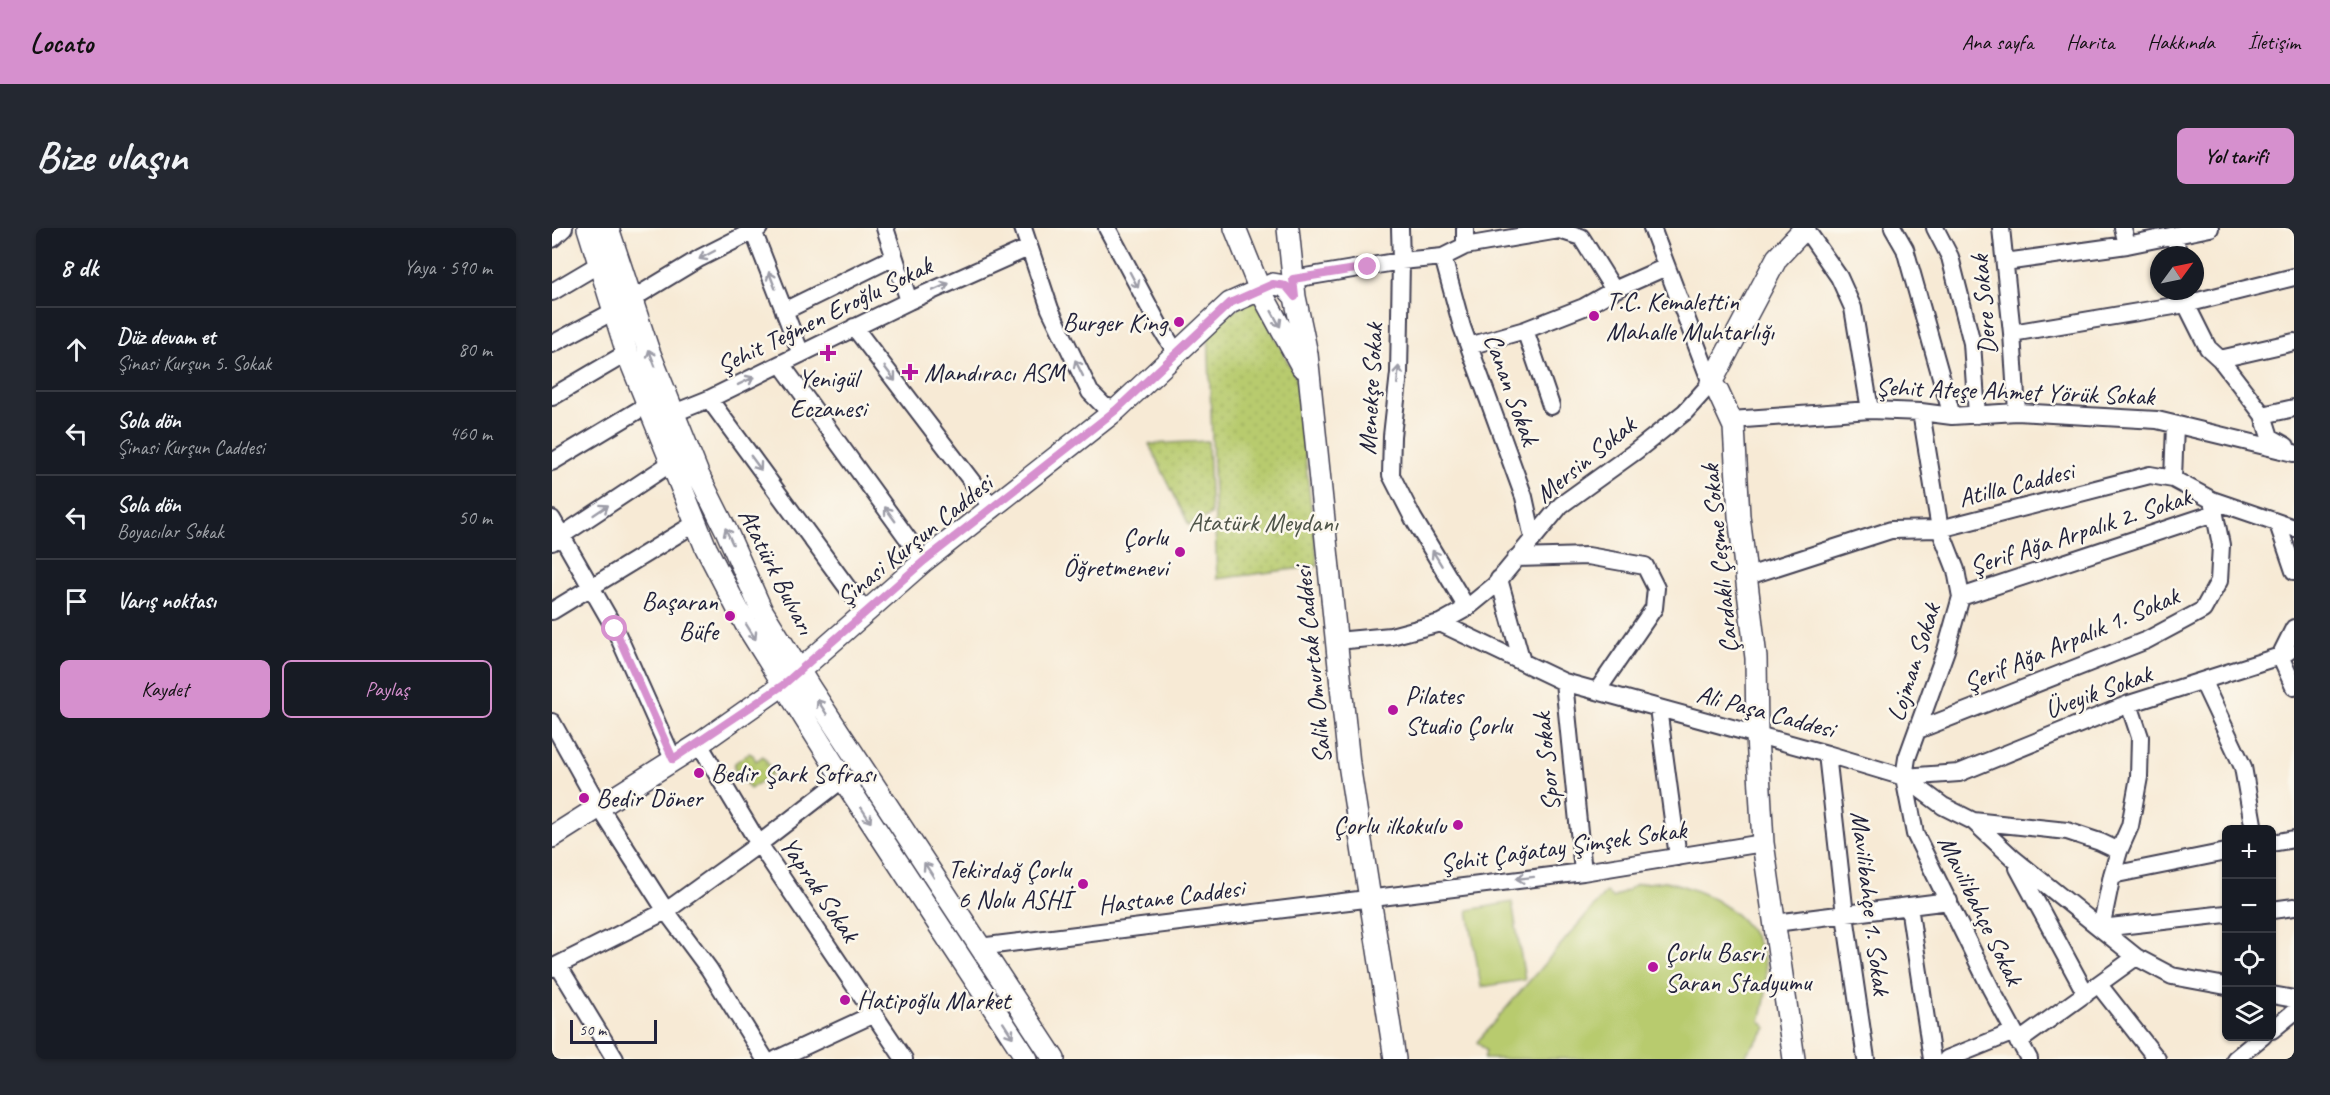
<!DOCTYPE html>
<html lang="tr">
<meta charset="utf-8">
<style>
body{margin:0;font-family:Caveat,sans-serif;background:#242831;color:#f1f3f6}
.controls{position:absolute;right:18px;bottom:18px;display:grid;overflow:hidden;border-radius:9px;box-shadow:0 2px 4px #0004}
.controls button{width:54px;height:54px;display:grid;place-items:center;padding:0;border:0;border-bottom:2px solid #363941;background:#171b24;color:#f1f3f6;font:30px sans-serif}
.compass{position:absolute;left:1598px;top:18px;width:54px;height:54px;border-radius:50%;background:#171b24;box-shadow:0 2px 4px #0004;rotate:57deg}
.scale{position:absolute;left:18px;bottom:15px;width:87px;box-sizing:border-box;padding-left:6px;border:3px solid #22223b;border-top:0;font-size:16px;line-height:21px;white-space:nowrap;color:#22223b;-webkit-text-stroke:4px #fbf7ec;paint-order:stroke}
.stop{position:absolute;width:18px;height:18px;margin:-14px;border:4px solid #d690ce;border-radius:50%;background:#fff}
.stop.end{background:#d690ce;border-color:#fff;box-shadow:0 2px 6px #0008}
.list{margin:0;padding:0;list-style:none}
h2{display:flex;justify-content:space-between;align-items:center;height:78px;margin:0;padding:0 24px;font-size:26px}
h2 small{font-size:20px;font-weight:400;color:#9ea1a6}
.list li{display:grid;grid-template-columns:39px 1fr auto;gap:18px;align-items:center;box-sizing:border-box;height:84px;padding:0 24px;border-top:2px solid #363941}
.list b{display:block;font-size:22px;white-space:nowrap}
.list p{margin:0;font-size:20px;white-space:nowrap;color:#9ea1a6}
.list em{font-size:20px;font-style:normal;color:#9ea1a6}
.actions{display:flex;gap:12px;padding:18px 24px}
.actions a{flex:1;padding:14px 0;border:2px solid #d690ce;border-radius:9px;text-align:center;font-size:21px;color:#d690ce}
.actions .main{background:#d690ce;color:#111}
.icon{flex:none;width:33px;height:33px;fill:none;stroke:currentColor;stroke-width:2;stroke-linecap:round;stroke-linejoin:round}
.map{position:relative;flex:none;width:1742px;height:831px;overflow:hidden;border-radius:9px}
header{display:flex;align-items:center;gap:36px;box-sizing:border-box;height:84px;padding:0 30px;background:#d690ce;color:#111}
header strong{font-size:28px}
nav{display:flex;gap:33px;margin-inline-start:auto;font-size:21px}
.intro{display:flex;align-items:center;justify-content:space-between;box-sizing:border-box;height:144px;padding:0 36px}
h1{margin:0;font-size:42px}
.button{padding:15px 27px;border-radius:9px;background:#d690ce;color:#111;font-size:21px;font-weight:700}
main{display:flex;gap:36px;padding:0 36px}
aside{flex:1;background:#171b24;border-radius:9px;box-shadow:0 2px 4px #0004}
.map>svg:first-child{display:block}
</style>
<header>
<strong>Locato</strong>
<nav><a>Ana sayfa</a><a>Harita</a><a>Hakkında</a><a>İletişim</a></nav>
</header>
<div class="intro"><h1>Bize ulaşın</h1><a class="button">Yol tarifi</a></div>
<main>
<aside>
<h2>8 dk<small>Yaya · 590 m</small></h2>
<ul class="list">
<li><svg class="icon" aria-label="ahead" viewBox="0 0 24 24"><path d="M12 20V5M6 11l6-6 6 6"/></svg><div><b>Düz devam et</b><p>Şinasi Kurşun 5. Sokak</p></div><em>80 m</em></li>
<li><svg class="icon" aria-label="left" viewBox="0 0 24 24"><path d="M17 20v-9H6M10 6l-5 5 5 5"/></svg><div><b>Sola dön</b><p>Şinasi Kurşun Caddesi</p></div><em>460 m</em></li>
<li><svg class="icon" aria-label="left" viewBox="0 0 24 24"><path d="M17 20v-9H6M10 6l-5 5 5 5"/></svg><div><b>Sola dön</b><p>Boyacılar Sokak</p></div><em>50 m</em></li>
<li><svg class="icon" aria-label="arrive" viewBox="0 0 24 24"><path d="M6 21V4h12l-3 4 3 4H6"/></svg><div><b>Varış noktası</b></div></li>
</ul>
<div class="actions"><a class="main">Kaydet</a><a>Paylaş</a></div>
</aside>
<div class="map">
<svg width="1742" height="831" viewBox="0 0 1742 831">
<defs>
<pattern id="grass-dots" width="8" height="8" patternUnits="userSpaceOnUse" patternTransform="scale(1.5)"><rect width="8" height="8" fill="#b8cb6e"/><path d="M2 2h.1M6 6h.1" fill="none" stroke="#9eae60" stroke-width="1.8" stroke-linecap="round"/></pattern>
</defs>
<rect width="100%" height="100%" fill="#fbf7ec"/>
<filter id="ink" filterUnits="userSpaceOnUse"><feTurbulence type="fractalNoise" baseFrequency=".0167" numOctaves="2"/><feDisplacementMap in="SourceGraphic" scale="12" xChannelSelector="R" yChannelSelector="G"/><feConvolveMatrix kernelMatrix="1 2 1 2 8 2 1 2 1" color-interpolation-filters="sRGB"/></filter>
<filter id="wash" filterUnits="userSpaceOnUse"><feTurbulence type="fractalNoise" baseFrequency=".008" numOctaves="4" result="noise"/><feDisplacementMap in="SourceGraphic" scale="24" xChannelSelector="R" yChannelSelector="G"/><feGaussianBlur stdDeviation="1.35" result="paint"/><feColorMatrix in="noise" values="0 0 0 0 0 0 0 0 0 0 0 0 0 0 0 0 0 1.4 0 .05"/><feComposite in="paint" operator="in"/></filter>
<g filter="url(#wash)">
<rect width="100%" height="100%" fill="#f7ead5"/>
<!-- grass -->
<path fill="url(#grass-dots)" stroke="#6d7654" stroke-width="1.5" d="M703,69L744,150L766,338L665,351L656,101Z
M656,213L659,287L637,297L597,216Z
M197,525L201,527L204,533L211,528L220,542V546L198,561L182,540L183,535Z"/>
<!-- pitch -->
<path fill="#b8cb6e" stroke="#6d7654" stroke-width="1.5" d="M1113,653C1185,670 1232,714 1208,793L1215,800L1190,831H932L934,823L925,814L1054,664L1061,670L1086,656Z
M960,674L973,752L929,759L916,682Z"/>
</g>
<g filter="url(#ink)">
<g fill="none" stroke-linecap="round" stroke-linejoin="round">
<defs>
<path id="minor" d="M200,0L249,126
M333,0L357,73
M471,0L498,81L538,164L551,177L564,182
M555,0L608,99L625,126
M848,0L849,33L847,145L840,208L839,247L861,290L915,380
M1253,0L1287,49L1301,80L1318,182
M1341,0L1353,21L1400,188
M1383,0L1398,29L1420,115L1425,187
M1449,0L1460,105L1465,184
M1571,0L1575,17
M1623,8L1626,27
M0,11L12,0
M913,18V0
M891,29L910,99L972,269L981,310
M1453,34L1575,17L1658,0
M741,51L849,33L891,29L913,18L1007,2L1029,9L1062,62
M1632,63L1634,76L1656,120L1668,131L1711,187L1718,209L1734,218
M0,64L49,35
M80,71L148,30L207,0
M232,83L342,29
M302,99L441,281
M973,102L999,178
M1460,105L1634,76L1742,49
M0,116L62,83
M917,118L973,102L1032,79L1062,62L1114,39
M1668,131L1742,114
M229,136L372,333
M0,169L75,125
M157,171L314,385
M1369,184L1388,301L1404,342L1409,369L1394,422L1355,530L1352,549L1363,606L1439,761L1477,831
M122,185L157,171L357,73L476,20
M1711,187L1742,180
M1179,192L1318,182L1369,184L1400,188L1465,184L1605,192L1742,225
M0,234L95,177
M1621,251L1623,197
M0,291L63,401L121,531
M1726,296L1742,343
M0,314L119,235
M964,330L1036,328L1093,338L1104,360L1102,380L1045,463
M1193,349L1339,302L1388,301L1598,247L1621,251L1660,272L1742,300
M947,351L970,434
M1409,369L1663,285
M0,383L144,295
M888,395L915,380L942,358L1009,277L1084,223L1133,184L1159,155L1100,0
M784,413L839,408L888,395L1012,454L1275,526L1352,549L1391,578L1421,593L1462,631L1584,729L1620,748L1674,758
M1737,423L1728,428L1742,459
M1012,454L1031,644
M1651,454L1691,539L1702,602
M1106,480L1126,629
M0,494L48,580L114,683L157,741L213,831
M1366,502L1595,412L1651,382L1667,353L1669,317L1660,272
M147,516L207,616L352,831
M1275,526L1293,687L1314,831
M1352,549L1407,545L1577,476L1728,428L1742,400
M1421,593L1515,603L1548,614L1567,623
M1720,615L1742,611
M1466,640L1534,766
M1560,647L1674,624
M1357,678L1380,831
M1720,682L1742,679
M1223,695L1397,673
M1545,697L1549,700L1674,686
M1549,700L1560,647L1567,623L1578,598L1587,549L1588,509L1577,476
M427,719L1031,644L1211,615
M6,737L63,831
M0,740L114,683L207,616L291,551
M1547,757L1605,831
M1720,767L1742,771
M1720,802L1742,784
M1466,814L1584,729
M225,831L322,786
M1395,831L1462,804
M1683,831L1711,808"/>
<path id="major" d="M36,0L75,125L154,320L193,395L291,551L475,831
M56,0L96,121L146,246L174,302L209,381L258,460L502,831
M683,0L708,62L750,139
M736,0L743,69L755,126L797,536L843,831
M0,609L147,516L231,457L372,333L564,182L678,75L721,56L733,58L743,69
M1242,831L1211,615L1205,508L1204,430L1187,288L1182,199L1166,164L1159,155L1225,30L1253,0"/>
</defs>
<!-- minor casing -->
<use href="#minor" stroke="#424052" stroke-width="20"/>
<!-- major casing -->
<use href="#major" stroke="#424052" stroke-width="24"/>
<!-- minor -->
<use href="#minor" stroke="#fff" stroke-width="16"/>
<!-- major -->
<use href="#major" stroke="#fff" stroke-width="21"/>
</g>
<!-- one-way arrows -->
<defs><path id="oneway-shaft" d="M-6 0H5M1.5-3L5.5 0L1.5 3" fill="none" stroke-width="1.6" stroke-linecap="round" stroke-linejoin="round" transform="scale(1.5)"/></defs>
<g stroke="#9c9ca7">
<use href="#oneway-shaft" transform="translate(155 27) rotate(152)"/>
<use href="#oneway-shaft" transform="translate(220 52) rotate(-111)"/>
<use href="#oneway-shaft" transform="translate(582 52) rotate(62)"/>
<use href="#oneway-shaft" transform="translate(389 59) rotate(-24)"/>
<use href="#oneway-shaft" transform="translate(724 91) rotate(61)"/>
<use href="#oneway-shaft" transform="translate(100 130) rotate(-111)"/>
<use href="#oneway-shaft" transform="translate(527 140) rotate(-116)"/>
<use href="#oneway-shaft" transform="translate(338 146) rotate(53)"/>
<use href="#oneway-shaft" transform="translate(846 147) rotate(-85)"/>
<use href="#oneway-shaft" transform="translate(194 153) rotate(-26)"/>
<use href="#oneway-shaft" transform="translate(204 235) rotate(54)"/>
<use href="#oneway-shaft" transform="translate(49 282) rotate(-34)"/>
<use href="#oneway-shaft" transform="translate(338 286) rotate(-126)"/>
<use href="#oneway-shaft" transform="translate(177 308) rotate(-115)"/>
<use href="#oneway-shaft" transform="translate(885 330) rotate(-121)"/>
<use href="#oneway-shaft" transform="translate(199 404) rotate(58)"/>
<use href="#oneway-shaft" transform="translate(270 479) rotate(-123)"/>
<use href="#oneway-shaft" transform="translate(314 587) rotate(57)"/>
<use href="#oneway-shaft" transform="translate(377 642) rotate(-123)"/>
<use href="#oneway-shaft" transform="translate(973 650) rotate(173)"/>
<use href="#oneway-shaft" transform="translate(456 802) rotate(57)"/>
</g>
</g>
<g fill="none" stroke-linecap="round" stroke-linejoin="round" filter="url(#ink)">
<!-- route -->
<path stroke="#d690ce" stroke-width="8" d="M63,401L121,531L231,457L372,333L564,182L678,75L721,56L734,58L743,69L741,51L816,39"/>
</g>
<!-- markers -->
<g fill="#b5179e" stroke="#fbf7ec" stroke-width="2">
<circle cx="1042" cy="88" r="6"/>
<circle cx="627" cy="94" r="6"/>
<path d="M273 116h6v6h6v6h-6v6h-6v-6h-6v-6h6z"/>
<path d="M355 135h6v6h6v6h-6v6h-6v-6h-6v-6h6z"/>
<circle cx="628" cy="324" r="6"/>
<circle cx="178" cy="388" r="6"/>
<circle cx="841" cy="482" r="6"/>
<circle cx="147" cy="545" r="6"/>
<circle cx="32" cy="570" r="6"/>
<circle cx="906" cy="597" r="6"/>
<circle cx="531" cy="656" r="6"/>
<circle cx="1101" cy="739" r="6"/>
<circle cx="293" cy="772" r="6"/>
</g>
<g text-anchor="middle" stroke-width="5" stroke-linejoin="round" paint-order="stroke">
<!-- poi labels -->
<g font-size="26" fill="#22223b" stroke="#fbf7ec" text-anchor="start">
<text x="1054" y="82">T.C. Kemalettin<tspan x="1054" dy="30">Mahalle Muhtarlığı</tspan></text>
<text x="615" y="103" text-anchor="end">Burger King</text>
<text x="372" y="153">Mandıracı ASM</text>
<text x="276" y="159" text-anchor="middle">Yenigül<tspan x="276" dy="30">Eczanesi</tspan></text>
<text x="616" y="318" text-anchor="end">Çorlu<tspan x="616" dy="30">Öğretmenevi</tspan></text>
<text x="166" y="382" text-anchor="end">Başaran<tspan x="166" dy="30">Büfe</tspan></text>
<text x="853" y="476">Pilates<tspan x="853" dy="30">Studio Çorlu</tspan></text>
<text x="159" y="554">Bedir Şark Sofrası</text>
<text x="44" y="579">Bedir Döner</text>
<text x="894" y="606" text-anchor="end">Çorlu ilkokulu</text>
<text x="519" y="650" text-anchor="end">Tekirdağ Çorlu<tspan x="519" dy="30">6 Nolu ASHİ</tspan></text>
<text x="1113" y="733">Çorlu Basri<tspan x="1113" dy="30">Saran Stadyumu</tspan></text>
<text x="305" y="781">Hatipoğlu Market</text>
</g>
<!-- street labels -->
<g font-size="26" fill="#22223b" stroke="#fbf7ec">
<text transform="translate(1431 77) rotate(-95)" y="9">Dere Sokak</text>
<text transform="translate(272 87) rotate(-26)" y="9">Şehit Teğmen Eroğlu Sokak</text>
<text transform="translate(818 161) rotate(-87)" y="9">Menekşe Sokak</text>
<text transform="translate(960 161) rotate(70)" y="9">Canan Sokak</text>
<text transform="translate(1463 163) rotate(2)" y="9">Şehit Ateşe Ahmet Yörük Sokak</text>
<text transform="translate(1033 231) rotate(-39)" y="9">Mersin Sokak</text>
<text transform="translate(1464 256) rotate(-14)" y="9">Atilla Caddesi</text>
<text transform="translate(1528 303) rotate(-18)" y="9">Şerif Ağa Arpalık 2. Sokak</text>
<text transform="translate(362 312) rotate(-39)" y="9">Şinasi Kurşun Caddesi</text>
<text transform="translate(1167 331) rotate(-96)" y="9">Çardaklı Çeşme Sokak</text>
<text transform="translate(225 343) rotate(63)" y="9">Atatürk Bulvarı</text>
<text transform="translate(1519 411) rotate(-23)" y="9">Şerif Ağa Arpalık 1. Sokak</text>
<text transform="translate(1361 434) rotate(-72)" y="9">Lojman Sokak</text>
<text transform="translate(760 437) rotate(-96)" y="9">Salih Omurtak Caddesi</text>
<text transform="translate(1546 463) rotate(-20)" y="9">Üveyik Sokak</text>
<text transform="translate(1214 483) rotate(15)" y="9">Ali Paşa Caddesi</text>
<text transform="translate(994 534) rotate(-96)" y="9">Spor Sokak</text>
<text transform="translate(1011 618) rotate(-8)" y="9">Şehit Çağatay Şimşek Sokak</text>
<text transform="translate(268 661) rotate(56)" y="9">Yaprak Sokak</text>
<text transform="translate(619 668) rotate(-7)" y="9">Hastane Caddesi</text>
<text transform="translate(1319 675) rotate(83)" y="9">Mavilibahçe 1. Sokak</text>
<text transform="translate(1429 682) rotate(64)" y="9">Mavilibahçe Sokak</text>
</g>
<!-- park labels -->
<g font-size="26" fill="#4f554a" stroke="#fbf7ec">
<text x="711" y="303">Atatürk Meydanı</text>
</g>
</g>
</svg>
<div class="controls">
<button>+</button>
<button>−</button>
<button><svg class="icon" aria-label="locate" viewBox="0 0 24 24"><circle cx="12" cy="12" r="6"/><path d="M12 2v4M12 18v4M2 12h4M18 12h4"/></svg></button>
<button><svg class="icon" aria-label="layers" viewBox="0 0 24 24"><path d="M12 4l9 5-9 5-9-5zM3 14l9 5 9-5"/></svg></button>
</div>
<svg class="compass" viewBox="-18 -18 36 36"><path d="M0-13l5 13h-10z" fill="#e53935"/><path d="M0 13l5-13h-10z" fill="#9ea1a6"/></svg>
<div class="scale">50 m</div>
<div class="stop" style="left:63px;top:401px"></div>
<div class="stop end" style="left:816px;top:39px"></div>
</div>
</main>
